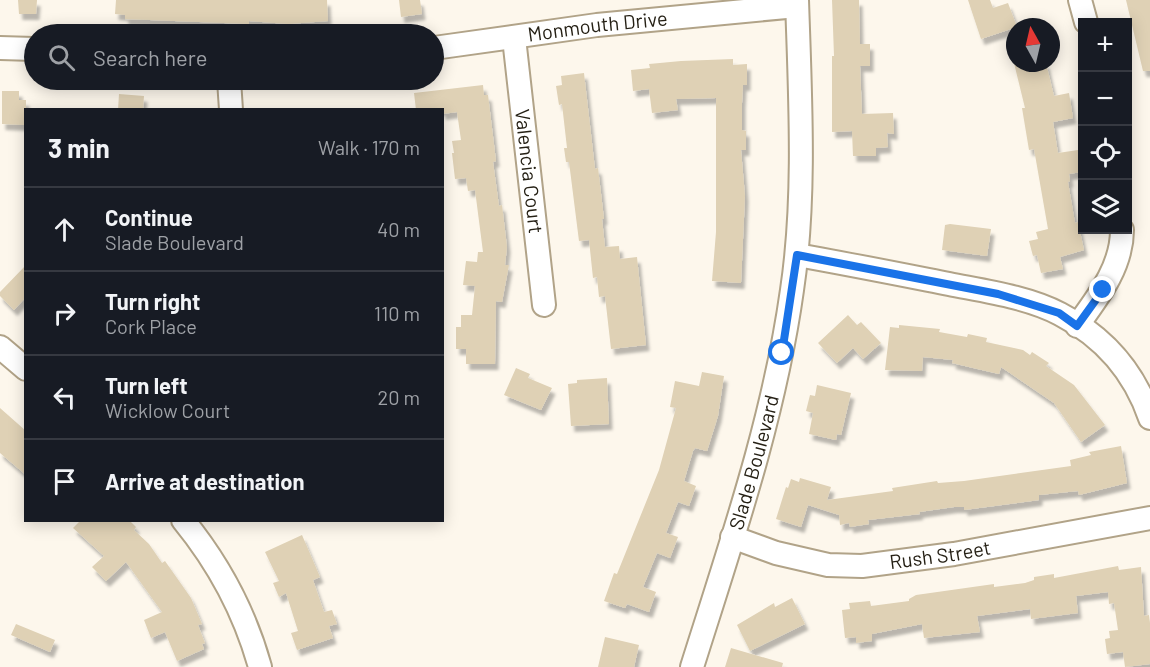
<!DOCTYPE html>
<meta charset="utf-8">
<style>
body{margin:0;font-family:Barlow,sans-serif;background:#242831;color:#f1f3f6}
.controls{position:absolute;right:18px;top:18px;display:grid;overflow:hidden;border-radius:0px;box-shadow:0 3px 15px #0003}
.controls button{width:54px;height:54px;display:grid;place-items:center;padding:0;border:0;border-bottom:2px solid #363941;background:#171b24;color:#f1f3f6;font:30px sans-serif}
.compass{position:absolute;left:1006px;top:18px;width:54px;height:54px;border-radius:50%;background:#171b24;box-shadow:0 3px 15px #0003;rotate:352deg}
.stop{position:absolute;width:18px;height:18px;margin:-14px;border:4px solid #1a73e8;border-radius:50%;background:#fff}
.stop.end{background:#1a73e8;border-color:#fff;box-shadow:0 2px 6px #0008}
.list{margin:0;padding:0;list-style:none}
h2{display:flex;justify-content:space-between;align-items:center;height:78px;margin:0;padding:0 24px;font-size:26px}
h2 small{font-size:20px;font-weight:400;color:#9ea1a6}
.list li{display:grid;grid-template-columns:39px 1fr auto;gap:18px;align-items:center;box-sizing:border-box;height:84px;padding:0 24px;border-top:2px solid #363941}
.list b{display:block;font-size:22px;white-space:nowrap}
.list p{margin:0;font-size:20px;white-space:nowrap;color:#9ea1a6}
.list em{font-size:20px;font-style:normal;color:#9ea1a6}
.icon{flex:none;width:33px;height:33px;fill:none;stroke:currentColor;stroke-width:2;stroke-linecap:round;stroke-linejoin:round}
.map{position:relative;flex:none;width:1150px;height:667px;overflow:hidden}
.search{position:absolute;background:#171b24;box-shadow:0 3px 15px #0003;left:24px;top:24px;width:420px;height:66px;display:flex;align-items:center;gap:15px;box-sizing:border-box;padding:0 21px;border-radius:33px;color:#9ea1a6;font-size:22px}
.panel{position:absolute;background:#171b24;box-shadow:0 3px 15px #0003;left:24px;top:108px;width:420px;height:414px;border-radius:0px}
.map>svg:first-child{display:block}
</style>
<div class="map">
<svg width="1150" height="667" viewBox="0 0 1150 667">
<defs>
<filter id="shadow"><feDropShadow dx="3.5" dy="6" stdDeviation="1.5" flood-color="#0004"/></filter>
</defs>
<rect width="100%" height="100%" fill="#fdf7ec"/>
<!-- building -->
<path fill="#dfd1b5" filter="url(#shadow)" d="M18,0H37L36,14H19Z
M116,0H327L328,21L288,24L249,21V24L125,19V15L115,14Z
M399,0H420L422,14L401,17Z
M832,0H859L860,44H870V66H860L862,114L893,113L894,134L887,133L888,147L876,148V156H853L852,131L832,132V56H834Z
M968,0H990L993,8L1008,3L1017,27L981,39Z
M1126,0H1150V71H1143Z
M733,59V65L747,64V85H743L742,103V130L746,131V150H741L745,196L741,283L712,281L716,232V98L676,99L678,110L652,113L649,89L633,91L631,70L650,68L649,64L681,61Z
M1014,63H1046L1054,96L1069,93L1073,118L1053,122L1058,153L1078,150L1081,172L1069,174L1070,181L1068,182L1075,223L1078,222L1084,250L1060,257L1063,269L1041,273L1037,255L1033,256L1029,241L1038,239L1036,232L1048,229L1034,149L1029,150L1022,108H1025Z
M584,73L595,169L598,168L604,219H602L605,247L619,246L620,259L637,257L646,345L611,349L605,296L599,297L597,277L593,278L589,240L579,241L569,162H566L564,148H567L562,104L559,105L556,86L562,85L561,76Z
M483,85L484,95H488L496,161L493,162L499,206L502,205L507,247L505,265H509L502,302L496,301L495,364H466V349H456V327H461V315H472L475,286L463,285L466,261L477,262L478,252H483L475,190L468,191L466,178L455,179L452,153H454L452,141L461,140L457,112L442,114V110H416L414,93Z
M2,91H19V100H26V125L2,124Z
M119,94L144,96L143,110H118Z
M950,224L991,229L987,256L942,250L945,225Z
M26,265V297L14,310L0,296V292Z
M848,315L857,325L861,322L881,343L863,359L853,348L837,363L818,343Z
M899,325L940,329L939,332L967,337L968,334L987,338L986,342L1023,350L1030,355L1032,352L1049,363L1046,366L1074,385L1105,425L1081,442L1054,403L1001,367L999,374L952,363L953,360L923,357L922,371L885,370L890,327L899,328Z
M516,368L530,374L528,378L552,388L541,410L504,395Z
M702,372L724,376L718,416L707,451L695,448L693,451L684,481L696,486L689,506L678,502L666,533L678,537L670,558L657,553L643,587L656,592L649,612L627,604L625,608L604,601L614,573L617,574L659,470L676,408L670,407L675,381L699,386Z
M607,378L609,424L571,426L568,384L577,383V380Z
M817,385L851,393L841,435L837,434L836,440L809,434L813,413L806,411L810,395L815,396Z
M0,408L26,431V475L0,453Z
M1121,446L1127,483L1079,495L1078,491L1039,495V500L964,510V507H954L919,512L920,514L868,520L869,524L850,527L849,523L840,525L839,515L808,505L801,527L776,519L786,487L788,488L791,479L799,482L800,478L831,487L827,500L893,491L892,488L937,481L938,483L964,481L1071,466L1070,460L1091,455L1089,452Z
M81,520H129L136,527L134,530L149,544L162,563L165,561L191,598L202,624L198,625L205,643L202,644L204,649L177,661L165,632L151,638L144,620L162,612L126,562L106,581L92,567L104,556L73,528Z
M302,535L320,577L313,580L324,612L332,610L337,624L329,626L333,638L297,650L291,633L298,631L286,593L279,597L273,583L279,581L265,552Z
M1118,566L1119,570L1141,567L1144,616L1149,615L1150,624V664L1125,667L1123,652L1107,654L1105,639L1110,638L1109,631L1118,630L1114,603L1109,604L1108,592L1076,596L1078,613L1031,619L1030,609L977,616L980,632L924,638L922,624L872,634V641L856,643V637L845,638L842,610L850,609L849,603L870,601L871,606L909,601V599L916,595L994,584V587L1025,583L1034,580V577L1054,574V578Z
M792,598L805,624L750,651L737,625L774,603L775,607Z
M16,624L55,640L50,652L11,635Z
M605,637L639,645L634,667H598Z
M731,648L783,663L782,667H725Z"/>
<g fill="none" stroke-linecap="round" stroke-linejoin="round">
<defs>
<g id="minor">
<path d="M1080,0L1086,22"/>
<path id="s1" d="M514,38L544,305"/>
<path d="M0,48L34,49"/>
<path id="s2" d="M434,48L597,25L797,6"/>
<path d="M229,80L231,110"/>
<path d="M797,255C848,264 898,274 949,284C984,291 1028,297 1060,314C1104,337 1134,371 1150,418"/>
<path d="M1077,326C1098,297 1122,267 1122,230"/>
<path d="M0,347L26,369"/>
<path d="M183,520C219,564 245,613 260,667"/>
<path id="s3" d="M732,537L776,553L828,565L862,566L954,554L1150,518"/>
<path id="s4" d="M692,667C731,543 774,419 792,290C806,197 800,94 797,0"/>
</g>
</defs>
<!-- minor casing -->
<use href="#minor" stroke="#b1a388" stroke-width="26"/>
<!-- minor -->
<use href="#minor" stroke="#fff" stroke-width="22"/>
</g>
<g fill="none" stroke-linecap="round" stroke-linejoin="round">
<!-- route -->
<path stroke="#1a73e8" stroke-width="8" d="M782,353L797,255L998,294L1059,313L1077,326L1103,290"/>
</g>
<g text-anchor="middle" stroke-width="6" stroke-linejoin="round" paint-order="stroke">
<!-- street labels -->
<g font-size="20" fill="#252015" stroke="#fff">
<text dy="7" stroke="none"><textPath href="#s2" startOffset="165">Monmouth Drive</textPath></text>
<text dy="7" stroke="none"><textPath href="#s1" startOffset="134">Valencia Court</textPath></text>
<text dy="7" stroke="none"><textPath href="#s4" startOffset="214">Slade Boulevard</textPath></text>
<text dy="7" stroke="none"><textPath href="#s3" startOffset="213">Rush Street</textPath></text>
</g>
</g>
</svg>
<div class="controls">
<button>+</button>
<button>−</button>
<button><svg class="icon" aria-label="locate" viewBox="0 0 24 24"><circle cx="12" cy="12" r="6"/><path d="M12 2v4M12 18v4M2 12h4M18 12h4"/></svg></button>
<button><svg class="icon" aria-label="layers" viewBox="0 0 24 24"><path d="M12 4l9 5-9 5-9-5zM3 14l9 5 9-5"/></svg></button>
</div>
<svg class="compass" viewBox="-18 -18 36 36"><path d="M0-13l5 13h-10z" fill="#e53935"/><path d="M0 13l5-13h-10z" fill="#9ea1a6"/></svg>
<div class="stop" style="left:782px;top:353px"></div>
<div class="stop end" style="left:1103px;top:290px"></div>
<div class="search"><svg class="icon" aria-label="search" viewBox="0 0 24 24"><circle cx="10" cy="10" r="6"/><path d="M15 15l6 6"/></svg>Search here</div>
<section class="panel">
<h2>3 min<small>Walk · 170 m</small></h2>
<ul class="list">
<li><svg class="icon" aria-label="ahead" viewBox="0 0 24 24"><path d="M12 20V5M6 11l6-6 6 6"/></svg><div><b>Continue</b><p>Slade Boulevard</p></div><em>40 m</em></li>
<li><svg class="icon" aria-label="right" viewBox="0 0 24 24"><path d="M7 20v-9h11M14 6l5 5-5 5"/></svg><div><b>Turn right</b><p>Cork Place</p></div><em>110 m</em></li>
<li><svg class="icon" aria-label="left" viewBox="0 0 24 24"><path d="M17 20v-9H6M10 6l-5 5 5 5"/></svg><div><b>Turn left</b><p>Wicklow Court</p></div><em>20 m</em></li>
<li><svg class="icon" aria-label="arrive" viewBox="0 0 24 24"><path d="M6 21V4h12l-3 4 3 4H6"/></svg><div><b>Arrive at destination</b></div></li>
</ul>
</section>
</div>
